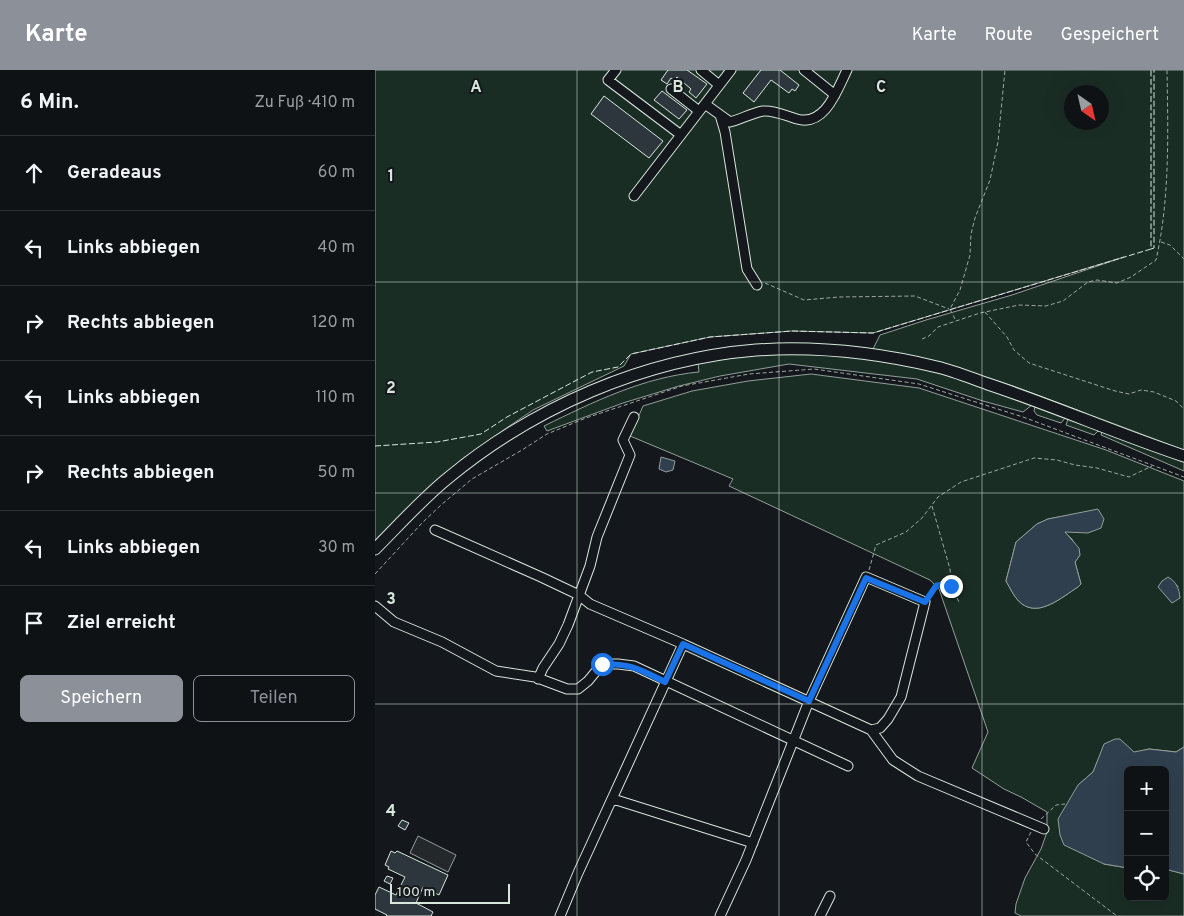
<!DOCTYPE html>
<html lang="de">
<meta charset="utf-8">
<style>
body{margin:0;font-family:Overpass,sans-serif;background:#181b1e;color:#f1f3f6}
.controls{position:absolute;right:15px;bottom:15px;display:grid;overflow:hidden;border-radius:8px;box-shadow:0 5px 20px #0002}
.controls button{width:45px;height:45px;display:grid;place-items:center;padding:0;border:0;border-bottom:1px solid #2f3234;background:#0f1215;color:#f1f3f6;font:25px sans-serif}
.compass{position:absolute;left:689px;top:15px;width:45px;height:45px;border-radius:50%;background:#0f1215;box-shadow:0 5px 20px #0002;rotate:146deg}
.scale{position:absolute;left:15px;bottom:12px;width:120px;box-sizing:border-box;padding-left:5px;border:2px solid #d8e6dc;border-top:0;font-size:14px;line-height:18px;white-space:nowrap;color:#d8e6dc;-webkit-text-stroke:4px #14181c;paint-order:stroke}
.stop{position:absolute;width:15px;height:15px;margin:-11px;border:4px solid #1a73e8;border-radius:50%;background:#fff}
.stop.end{background:#1a73e8;border-color:#fff;box-shadow:0 1px 5px #0008}
.list{margin:0;padding:0;list-style:none}
h2{display:flex;justify-content:space-between;align-items:center;height:65px;margin:0;padding:0 20px;font-size:21px}
h2 small{font-size:16px;font-weight:400;color:#9b9ea0}
.list li{display:grid;grid-template-columns:32px 1fr auto;gap:15px;align-items:center;box-sizing:border-box;height:75px;padding:0 20px;border-top:1px solid #2f3234}
.list b{display:block;font-size:19px;white-space:nowrap}
.list em{font-size:16px;font-style:normal;color:#9b9ea0}
.actions{display:flex;gap:10px;padding:15px 20px}
.actions a{flex:1;padding:11px 0;border:1px solid #8c9099;border-radius:8px;text-align:center;font-size:18px;color:#8c9099}
.actions .main{background:#8c9099;color:#fff}
.icon{flex:none;width:28px;height:28px;fill:none;stroke:currentColor;stroke-width:2;stroke-linecap:round;stroke-linejoin:round}
.map{position:relative;flex:none;width:809px;height:846px;overflow:hidden}
header{display:flex;align-items:center;gap:30px;box-sizing:border-box;height:70px;padding:0 25px;background:#8c9099;color:#fff}
header strong{font-size:24px}
nav{display:flex;gap:28px;margin-inline-start:auto;font-size:18px}
main{display:flex}
aside{flex:1;background:#0f1215}
.map>svg:first-child{display:block}
</style>
<header>
<strong>Karte</strong>
<nav><a>Karte</a><a>Route</a><a>Gespeichert</a></nav>
</header>
<main>
<aside>
<h2>6 Min.<small>Zu Fuß · 410 m</small></h2>
<ul class="list">
<li><svg class="icon" aria-label="ahead" viewBox="0 0 24 24"><path d="M12 20V5M6 11l6-6 6 6"/></svg><div><b>Geradeaus</b></div><em>60 m</em></li>
<li><svg class="icon" aria-label="left" viewBox="0 0 24 24"><path d="M17 20v-9H6M10 6l-5 5 5 5"/></svg><div><b>Links abbiegen</b></div><em>40 m</em></li>
<li><svg class="icon" aria-label="right" viewBox="0 0 24 24"><path d="M7 20v-9h11M14 6l5 5-5 5"/></svg><div><b>Rechts abbiegen</b></div><em>120 m</em></li>
<li><svg class="icon" aria-label="left" viewBox="0 0 24 24"><path d="M17 20v-9H6M10 6l-5 5 5 5"/></svg><div><b>Links abbiegen</b></div><em>110 m</em></li>
<li><svg class="icon" aria-label="right" viewBox="0 0 24 24"><path d="M7 20v-9h11M14 6l5 5-5 5"/></svg><div><b>Rechts abbiegen</b></div><em>50 m</em></li>
<li><svg class="icon" aria-label="left" viewBox="0 0 24 24"><path d="M17 20v-9H6M10 6l-5 5 5 5"/></svg><div><b>Links abbiegen</b></div><em>30 m</em></li>
<li><svg class="icon" aria-label="arrive" viewBox="0 0 24 24"><path d="M6 21V4h12l-3 4 3 4H6"/></svg><div><b>Ziel erreicht</b></div></li>
</ul>
<div class="actions"><a class="main">Speichern</a><a>Teilen</a></div>
</aside>
<div class="map">
<svg width="809" height="846" viewBox="0 0 809 846">
<rect width="100%" height="100%" fill="#14181c"/>
<!-- green -->
<path fill="#1a2d24" stroke="#939e99" fill-rule="evenodd" d="M0,0H809V380L638,316L588,300L498,279L505,265L551,250L637,225L749,187L498,263L417,261L335,267L256,284L249,296L158,340L130,359L87,389L52,419L0,471ZM696,22H726V52H696Z
M410,284H437L493,288L549,299L605,314L809,391V401L726,365L727,362L723,361L719,365L691,355L693,349L690,348L686,353L662,345L659,341L660,336L657,335L648,342L608,331L542,309L414,294L345,306L304,316L248,333L172,361L169,356C218,332 269,307 324,302L323,293L379,285Z
M436,304L544,318L731,380L809,411V677L801,682L774,679L759,683L745,669L730,674L718,702L703,715L729,794L753,798V827H790V799L809,804V846H646L640,843L641,834L650,808L666,779L672,762V742L646,727L629,719L597,698L613,662L564,519L555,510L354,416L358,409L255,366L268,336L317,321L373,311ZM723,440L689,462L697,469L705,485L700,492L706,514L703,517C687,527 665,547 647,534C640,529 635,518 631,511L641,472L662,454L673,449ZM803,516L797,533L784,517Z"/>
<!-- parking -->
<path fill="#24282b" stroke="#939e99" d="M43,766L81,785L73,802L35,783Z"/>
<!-- water -->
<path fill="#2f3f4d" stroke="#939e99" d="M286,387L300,391L298,400L291,402L284,399Z
M723,439L729,449L726,458L713,463L690,462L704,478L705,485L700,492L706,514L703,517C687,527 665,547 647,534C640,529 635,518 631,511L641,472L662,454L673,449Z
M793,507C802,512 804,519 805,528L797,533L783,517L787,511Z
M740,669H745L759,682L774,679L801,682L809,677V804L790,799V700H753V798L729,794L689,775L685,765L683,749L703,715L718,702L729,674Z"/>
<!-- building -->
<path fill="#2c363c" stroke="#d8e6dc" d="M293,0H312L332,14L321,28L314,22L316,19L302,7L299,10L296,8L292,14L286,10Z
M386,0H405L424,15L420,21L417,19L414,23L396,10L379,32L368,23Z
M287,21L312,40L304,49L279,30Z
M229,26L288,71L274,88L216,44Z
M27,750L34,753L30,760L23,756Z
M16,781L20,783L22,781L73,805L64,825L48,817L41,833L58,842L56,846H11L12,845L0,839V825L4,817L21,825L30,807L13,799L14,797L10,795Z
M12,806L18,808L15,814L9,811Z"/>
<g fill="none" stroke-linecap="round" stroke-linejoin="round">
<defs>
<path id="minor" d="M241,0L233,10L306,65
M326,0L344,15
M429,0L460,25
M296,19L324,41
M330,34L355,52C366,49 377,43 388,41C400,40 411,46 422,49C450,57 462,20 472,0
M345,45L350,62L372,199L382,215
M259,126L356,0
M60,460L166,507L204,525L215,534L308,574L496,660L518,690L543,706L669,759
M0,536L19,552L67,572L121,601L160,607L192,619H203L213,611L227,594H243L259,596L473,696
M163,609L168,598L184,574L193,555L215,496L222,467L255,385L248,370L259,347
M238,729L378,773
M185,846L203,803L308,574
M345,846L371,790L434,631L491,507L550,532L526,627L513,649L505,658L496,660
M445,846L455,826"/>
<path id="major" d="M0,479C24,455 47,429 73,408C159,337 269,289 381,280C441,276 504,283 562,297C579,301 596,308 613,314C679,336 743,364 809,386"/>
</defs>
<!-- minor casing -->
<use href="#minor" stroke="#d8e6dc" stroke-width="11"/>
<!-- major casing -->
<use href="#major" stroke="#d8e6dc" stroke-width="13"/>
<!-- path -->
<path stroke="#9da8a2" stroke-width="1" stroke-dasharray="4 2.5" stroke-linecap="butt" d="M786,172L795,175L809,189
M390,213L429,230L464,227L540,226L574,239
M610,242L632,267L639,280L654,293L740,321L754,324L766,320L779,322L801,331L809,339
M580,249L575,239L585,220L595,185L596,164L600,148L615,110L623,72L630,0
M547,269L554,266L563,257L605,243L644,235L671,236L688,231L713,212L722,210L742,213L756,207L781,190C795,129 793,62 792,0
M557,436L575,499L576,516
M494,500L501,475L531,462L547,448L563,427L586,412L659,388L682,390L700,395L722,398L754,407L777,396
M0,504L47,453L66,435L97,409L147,380L172,364L211,348L307,316L374,304L439,299L544,314L648,347L809,407
M555,524L561,516L568,514L576,516L585,534
M666,749L681,735L690,734
M656,762L651,772L660,784L742,846"/>
<!-- minor -->
<use href="#minor" stroke="#14181c" stroke-width="9"/>
<!-- major -->
<use href="#major" stroke="#14181c" stroke-width="11"/>
<!-- fence -->
<path stroke="#d8e6dc" stroke-width="1" stroke-dasharray="6 2.5" stroke-linecap="butt" d="M776,179L779,178V0
M0,376L62,372L106,364L132,347L217,302L243,297L256,284L335,267L417,261L498,263L776,179V0"/>
</g>
<g fill="none" stroke-linecap="round" stroke-linejoin="round">
<!-- route -->
<path stroke="#1a73e8" stroke-width="6" d="M227,594C257,594 264,599 290,612L308,574L434,631L491,508L550,532L561,516L568,514L576,516"/>
</g>
<!-- grid -->
<path fill="none" stroke="#d8e6dc" stroke-width="1" stroke-opacity="0.55" d="M202,0V846M404,0V846M607,0V846M0,212H809M0,423H809M0,634H809"/>
<g font-size="16" text-anchor="middle" font-weight="bold" fill="#d8e6dc" stroke="#14181c" stroke-width="4" stroke-linejoin="round" paint-order="stroke">
<text x="101" y="22">A</text>
<text x="303" y="22">B</text>
<text x="506" y="22">C</text>
<text x="16" y="111">1</text>
<text x="16" y="323">2</text>
<text x="16" y="534">3</text>
<text x="16" y="746">4</text>
</g>
</svg>
<div class="controls">
<button>+</button>
<button>−</button>
<button><svg class="icon" aria-label="locate" viewBox="0 0 24 24"><circle cx="12" cy="12" r="6"/><path d="M12 2v4M12 18v4M2 12h4M18 12h4"/></svg></button>
</div>
<svg class="compass" viewBox="-18 -18 36 36"><path d="M0-13l5 13h-10z" fill="#e53935"/><path d="M0 13l5-13h-10z" fill="#9b9ea0"/></svg>
<div class="scale">100 m</div>
<div class="stop" style="left:227px;top:594px"></div>
<div class="stop end" style="left:576px;top:516px"></div>
</div>
</main>
